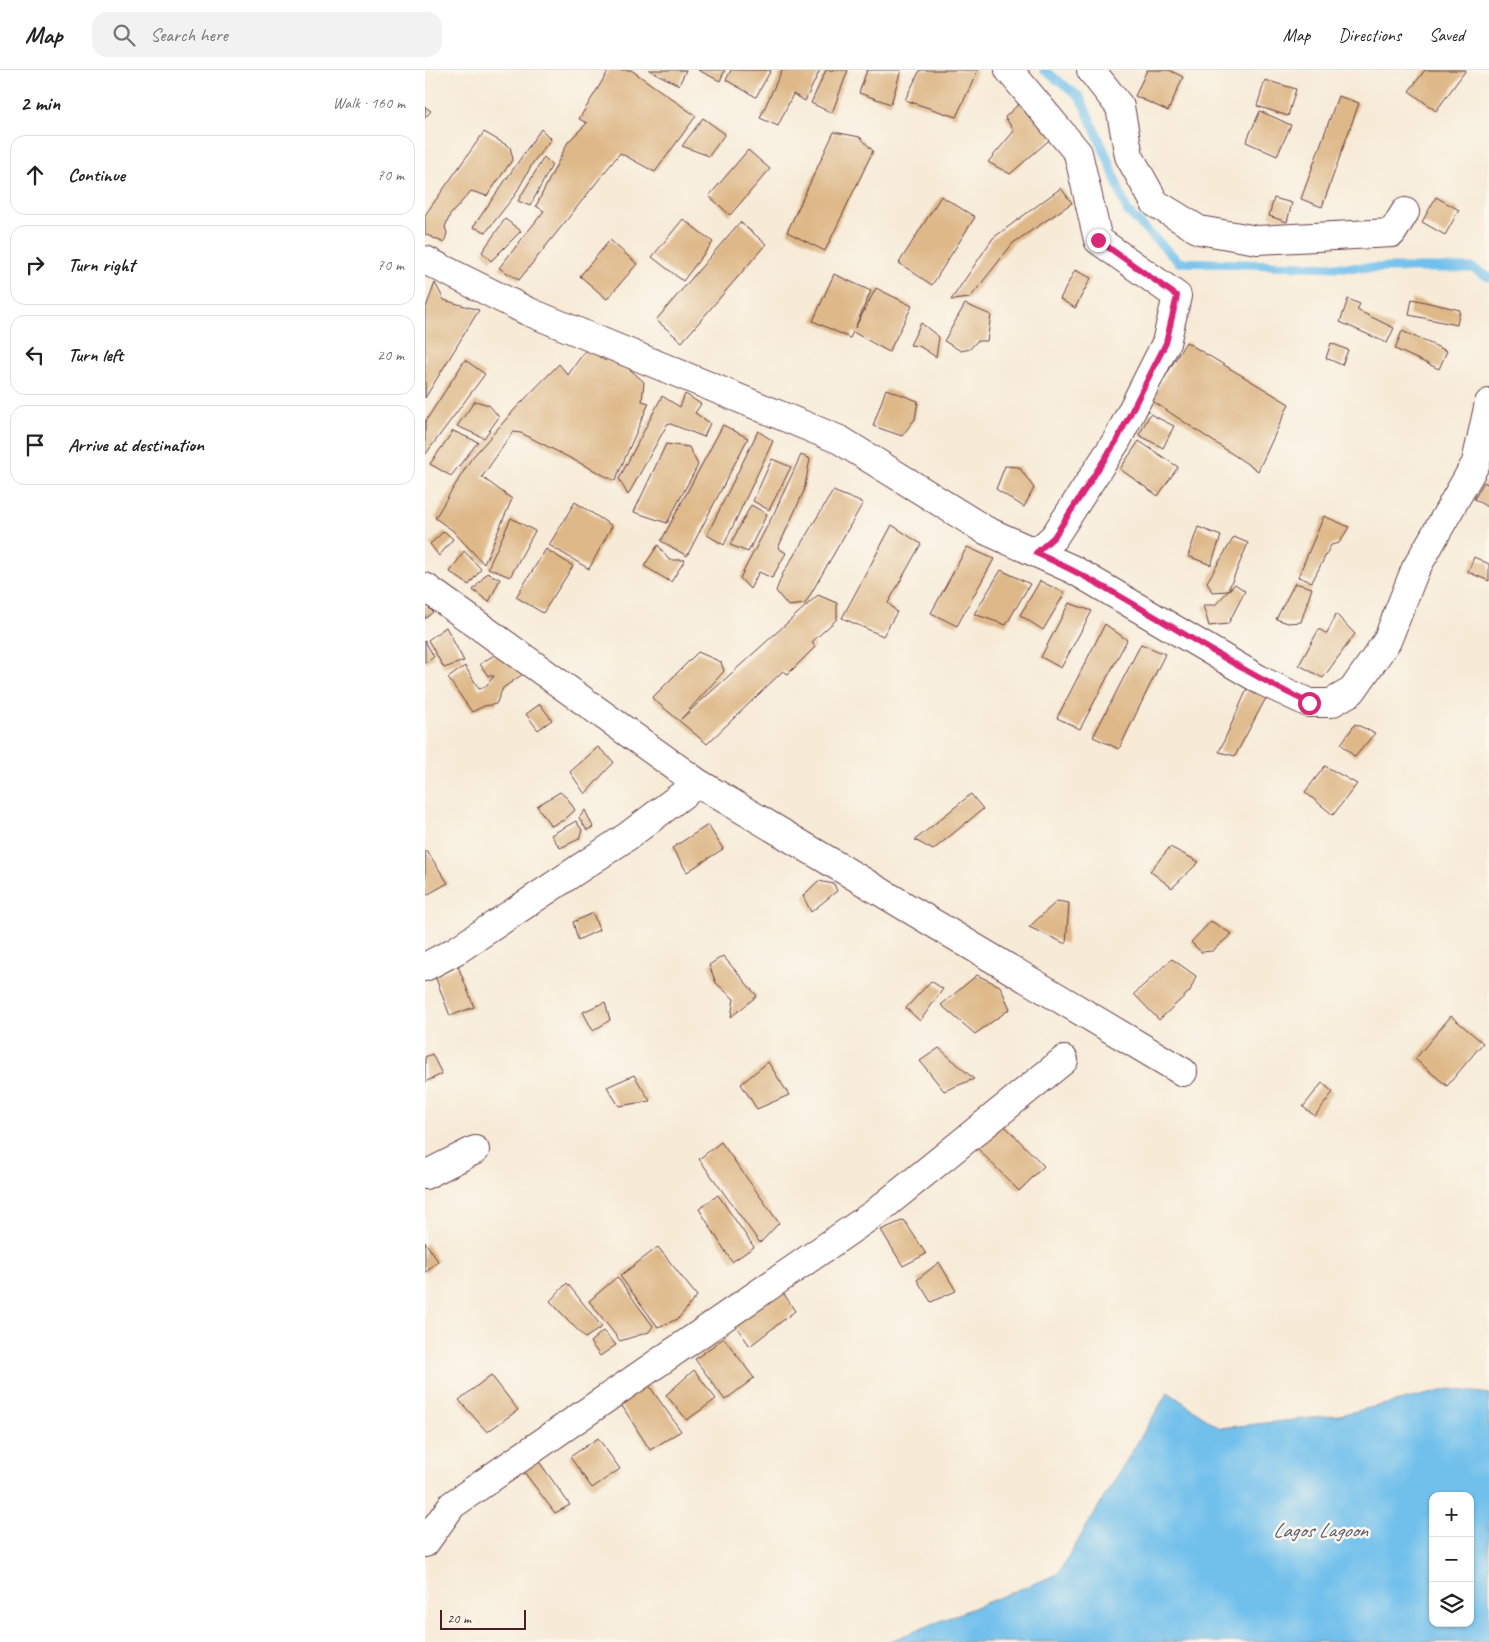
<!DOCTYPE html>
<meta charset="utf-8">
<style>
body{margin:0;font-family:Caveat,sans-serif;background:#f2f2f2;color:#222}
.controls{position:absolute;right:15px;bottom:15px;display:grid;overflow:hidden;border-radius:10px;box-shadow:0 1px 4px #0004}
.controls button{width:45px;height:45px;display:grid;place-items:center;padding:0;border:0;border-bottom:1px solid #e0e0e0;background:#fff;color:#222;font:25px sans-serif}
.scale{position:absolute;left:15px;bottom:12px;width:86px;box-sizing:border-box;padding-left:5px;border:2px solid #4a1f2b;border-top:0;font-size:14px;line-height:18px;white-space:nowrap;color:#4a1f2b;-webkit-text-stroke:4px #fbf7ec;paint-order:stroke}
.stop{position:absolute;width:15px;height:15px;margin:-11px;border:4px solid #db2777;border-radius:50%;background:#fff}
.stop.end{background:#db2777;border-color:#fff;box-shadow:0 1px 5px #0008}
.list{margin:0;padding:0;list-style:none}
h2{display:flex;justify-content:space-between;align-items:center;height:65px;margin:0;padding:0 20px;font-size:21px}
h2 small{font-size:16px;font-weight:400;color:#767676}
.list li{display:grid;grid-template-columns:32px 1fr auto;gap:15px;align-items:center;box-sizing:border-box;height:80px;margin:0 10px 10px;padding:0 10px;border:1px solid #e0e0e0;border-radius:15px}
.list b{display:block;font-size:19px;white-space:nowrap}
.list em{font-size:16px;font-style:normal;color:#767676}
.icon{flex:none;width:28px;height:28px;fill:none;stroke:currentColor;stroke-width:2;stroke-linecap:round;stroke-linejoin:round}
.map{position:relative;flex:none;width:1064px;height:1572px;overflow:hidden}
header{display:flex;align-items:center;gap:30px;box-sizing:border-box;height:70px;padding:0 25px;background:#fff;border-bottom:1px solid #e0e0e0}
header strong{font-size:24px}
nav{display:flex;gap:28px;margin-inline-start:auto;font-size:18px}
.search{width:350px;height:45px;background:#f2f2f2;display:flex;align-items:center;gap:12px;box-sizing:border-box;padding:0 18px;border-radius:15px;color:#767676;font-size:19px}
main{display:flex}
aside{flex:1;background:#fff}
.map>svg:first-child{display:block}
</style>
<header>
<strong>Map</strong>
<div class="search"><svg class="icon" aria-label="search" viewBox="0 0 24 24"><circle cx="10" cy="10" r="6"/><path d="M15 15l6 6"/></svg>Search here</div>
<nav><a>Map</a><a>Directions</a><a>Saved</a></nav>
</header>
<main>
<aside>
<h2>2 min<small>Walk · 160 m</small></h2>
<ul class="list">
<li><svg class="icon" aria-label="ahead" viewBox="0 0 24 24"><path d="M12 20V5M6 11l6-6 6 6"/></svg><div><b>Continue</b></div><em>70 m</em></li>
<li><svg class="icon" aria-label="right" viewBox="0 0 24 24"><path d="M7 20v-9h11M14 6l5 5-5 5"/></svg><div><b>Turn right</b></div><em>70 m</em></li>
<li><svg class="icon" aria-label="left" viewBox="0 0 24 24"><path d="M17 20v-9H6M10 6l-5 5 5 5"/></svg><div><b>Turn left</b></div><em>20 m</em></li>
<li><svg class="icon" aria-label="arrive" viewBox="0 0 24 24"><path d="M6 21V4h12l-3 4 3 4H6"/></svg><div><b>Arrive at destination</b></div></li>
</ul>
</aside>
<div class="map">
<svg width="1064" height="1572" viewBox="0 0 1064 1572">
<rect width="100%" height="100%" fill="#fbf7ec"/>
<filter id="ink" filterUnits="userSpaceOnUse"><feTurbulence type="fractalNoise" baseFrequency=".02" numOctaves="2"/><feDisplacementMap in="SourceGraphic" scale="10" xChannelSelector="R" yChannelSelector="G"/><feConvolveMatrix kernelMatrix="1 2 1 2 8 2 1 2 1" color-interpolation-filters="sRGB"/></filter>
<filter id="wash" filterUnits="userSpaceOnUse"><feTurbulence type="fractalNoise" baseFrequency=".0096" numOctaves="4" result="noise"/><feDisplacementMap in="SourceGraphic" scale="20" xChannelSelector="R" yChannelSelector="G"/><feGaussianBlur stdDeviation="1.12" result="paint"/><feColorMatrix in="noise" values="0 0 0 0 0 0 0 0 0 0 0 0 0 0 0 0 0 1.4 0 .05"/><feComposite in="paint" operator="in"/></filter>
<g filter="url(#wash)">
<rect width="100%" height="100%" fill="#f7ebd8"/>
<!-- water -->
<path fill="#71c0ec" stroke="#5e708c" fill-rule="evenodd" d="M1025,1319L1064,1324V1572H463L633,1504L743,1322L795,1358L915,1345ZM1008,1426H1045V1553H1008Z"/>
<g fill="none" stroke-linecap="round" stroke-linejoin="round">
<!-- stream -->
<path stroke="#71c0ec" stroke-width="9" d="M619,0L655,27L682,87L702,141L754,192L946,198H1047L1064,207"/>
</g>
<g id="blocks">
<!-- building -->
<path fill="#deb888" d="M184,0H206L271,46L230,102L195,83L94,210L74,198L119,141L111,136L143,72L162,53L154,49Z
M224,0H261L254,15Z
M273,0H300L295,11Z
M306,0H346L331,27L301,10Z
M357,0H395L380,31L368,24L353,56L335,48Z
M401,0H423L407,43L386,33Z
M442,0H476L466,34L434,23Z
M495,0H553L531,47L480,30Z
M722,0H744L758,7L743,41L710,26Z
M1000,0H1041L1011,41L984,21Z
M840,10L871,19L863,46L832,36Z
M913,26L934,33L897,137L876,129Z
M599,29L629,66L585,104L563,92L589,61L580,47Z
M0,37L6,41L0,48Z
M835,41L866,55L852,86L821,72Z
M278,48L300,64L284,86L257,76Z
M116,59L126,69L109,91L90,125L61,162L48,157Z
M59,62L85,77L88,89L62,126L46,121L25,145L20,157L22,163L19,173L0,164V145Z
M409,62L435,67L448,81L400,181L362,162Z
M323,80L345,99L305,145L284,126Z
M119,87L127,95L105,136L93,131Z
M636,118L647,133L588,173L545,228L526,230L568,168Z
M516,126L550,147L507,215L474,193Z
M1011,127L1034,140L1020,165L997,152Z
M849,128L867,133L862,152L844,146Z
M80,149L96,161L66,191L57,182Z
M258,149L288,172L258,211L227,187Z
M315,152L341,174L257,272L231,250Z
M185,170L212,194L182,229L155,206Z
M650,200L666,208L650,238L635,229Z
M409,204L446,221L430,258L451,218L487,236L464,282L428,262L425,268L388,251Z
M10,213L19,230L54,240L0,328V240Z
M923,229L935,234L932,240L969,258L962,273L915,252Z
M987,229L1035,240L1032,255L984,245Z
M540,234L566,245L562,271H552L545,279L536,281L519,271Z
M496,253L514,267L511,287L494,276L485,275Z
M977,261L1022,281L1014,299L970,279Z
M761,272L864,334L833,401L726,330Z
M906,273L923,280L917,295L901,288Z
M162,278L180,291L188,284L219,312L217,331L224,333L190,411L96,363L88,362L57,407L87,429L59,494L27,460L10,448L46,389L91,338L134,294L143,305Z
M40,290L60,304L0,385V352Z
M461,319L493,331L490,349L477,366L448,356Z
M260,324L276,334L270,343L285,353L279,367L243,353L203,425L194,409L237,326L255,337Z
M50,331L64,335L74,347L59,368L32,356Z
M725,344L749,356L738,378L714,365Z
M298,355L323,368L262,486L236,471Z
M28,361L53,372L26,406L5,394Z
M333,361L348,371L299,475L282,465Z
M714,371L753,397L733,426L695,399Z
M241,374L264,377L273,395L242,453L209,442Z
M376,385L385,389L379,421L353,478L361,483L347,508L334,502L325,519L315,508L349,443Z
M347,389L366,397L344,440L328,431Z
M580,396L594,397L609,418L599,437L571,419Z
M1059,412L1064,415V438L1049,429Z
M408,421L438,433L380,534L363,536L351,521L357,505Z
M150,432L187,456L164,499L124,475Z
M326,435L342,444L323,482L305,475Z
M899,446L924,457L914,473L906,475L887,512L873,507Z
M86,448L110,461L85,507L63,498Z
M467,455L496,474L463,533L472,542L458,566L417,548Z
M773,457L796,466L786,495L763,486Z
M19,461L28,469L14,486L5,474Z
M809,467L823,473L803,521L787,522L782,512Z
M233,475L244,490H260L246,512L219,496Z
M542,477L569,489L532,556L506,543Z
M121,479L148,496L118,543L91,527Z
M39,481L56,499L44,515L25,502Z
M1049,487L1064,494V511L1043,502Z
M576,500L605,514L581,555L549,544Z
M62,503L75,509L64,532L48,520Z
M615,511L640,523L618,560L595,545Z
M870,513L887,518L876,552L863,553L851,549Z
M810,514L820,521L803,554L784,556L778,535H790Z
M393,525L412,533V549L387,572L390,577L363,604L358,601L282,674L227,628L273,582L296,592L299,601L256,649Z
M644,533L667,541L636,598L616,587Z
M0,534L8,542L0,549Z
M911,544L930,564L898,608L874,595L894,559L902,564Z
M680,554L702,570L655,659L632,648Z
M21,557L39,591L19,598L3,570Z
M0,571L9,587L0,593Z
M716,574L740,584L694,679L668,667Z
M74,582L98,604L78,618L71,634L59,636L47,642L23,608L40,596L54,619L60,617L69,606H63L55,594Z
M823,617L841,628L810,686L794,682Z
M115,634L127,650L113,660L101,644Z
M930,654L950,663L930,687L916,674Z
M173,677L189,692L160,724L145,702Z
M900,696L932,714L908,745L880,722Z
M135,722L143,729L150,740L139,750L126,756L112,736Z
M546,724L558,739L508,780L490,770Z
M160,740L168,757L162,760L154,748Z
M151,751L157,760L154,769L135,778L126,765Z
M283,755L298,779L262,802L247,778Z
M745,777L774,792L747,818L725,801Z
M2,781L23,813L0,826V782Z
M393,811L409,814L412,821L386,842L378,826Z
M632,831L644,833L641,874L604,857Z
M168,843L174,860L153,870L148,852Z
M786,851L807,864L787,881L776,882L766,872Z
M298,886L332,926L306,947L309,929L291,913L284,895Z
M747,889L771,906L765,921L734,950L709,924Z
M33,896L49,937L25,946L10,906Z
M552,905L575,916L585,939L550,964L516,935Z
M506,911L518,919L495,951L481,938Z
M180,932L185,950L168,961L158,942Z
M1026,946L1058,973L1022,1016L990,989Z
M514,978L549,1009L519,1021L495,991Z
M7,984L17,1004L0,1012V987Z
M343,992L364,1025L332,1039L316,1014Z
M209,1005L225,1031L194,1036L182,1017Z
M897,1013L908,1022L890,1046L878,1037Z
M575,1051L619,1096L594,1121L550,1076Z
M296,1072L354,1153L335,1173L274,1089Z
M293,1125L329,1177L307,1192L274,1139Z
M479,1150L501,1184L478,1196L456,1160Z
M0,1172L13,1191L0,1203Z
M233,1177L272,1226L253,1249L233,1257L195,1206Z
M514,1192L531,1221L506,1232L492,1210Z
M192,1207L228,1256L224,1262L195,1271L164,1231Z
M142,1213L177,1257L160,1268L125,1231Z
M355,1218L370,1241L325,1276L310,1255Z
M178,1261L191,1275L175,1286L165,1272Z
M299,1268L329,1308L300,1330L270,1289Z
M269,1300L291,1329L262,1350L241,1325Z
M66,1305L93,1340L62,1362L34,1330Z
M220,1310L256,1361L225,1380L192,1328Z
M173,1368L195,1399L167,1418L145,1387Z
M110,1386L145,1435L130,1443L96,1398Z"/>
</g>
</g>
<g filter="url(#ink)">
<use href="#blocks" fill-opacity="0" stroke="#643e45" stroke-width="1"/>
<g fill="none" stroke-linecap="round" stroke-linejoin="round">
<defs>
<path id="minor" d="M584,0L653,83L673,170L752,226L741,273L692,370L629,467L611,483
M666,0L695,37L704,86L730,133L774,160L832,170L967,163L980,142
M0,190L102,241L415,370L560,460L649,500L837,611L884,633H906L927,621L962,571L990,500L1051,393L1064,333
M0,517L273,713L758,1002
M0,897L32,880L203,766L273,713
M0,1105L50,1080
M0,1473L27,1435L450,1143L639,990"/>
</defs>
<!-- minor casing -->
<use href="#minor" stroke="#643e45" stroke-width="30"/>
<!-- minor -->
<use href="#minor" stroke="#fff" stroke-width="28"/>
</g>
</g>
<g fill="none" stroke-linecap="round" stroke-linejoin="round" filter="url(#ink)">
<!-- route -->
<path stroke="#db2777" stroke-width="6" d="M673,170L752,226L741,273L692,370L629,467L611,483C706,525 790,589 884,633"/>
</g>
<g text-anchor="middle" stroke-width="5" stroke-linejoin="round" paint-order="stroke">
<!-- water labels -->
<g font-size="21" font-style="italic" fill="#58576f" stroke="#fbf7ec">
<text x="895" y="1467">Lagos Lagoon</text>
</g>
</g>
</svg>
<div class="controls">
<button>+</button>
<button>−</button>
<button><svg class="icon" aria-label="layers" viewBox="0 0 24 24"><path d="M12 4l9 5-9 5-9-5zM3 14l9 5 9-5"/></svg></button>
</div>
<div class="scale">20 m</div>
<div class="stop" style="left:884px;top:633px"></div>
<div class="stop end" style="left:673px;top:170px"></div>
</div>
</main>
